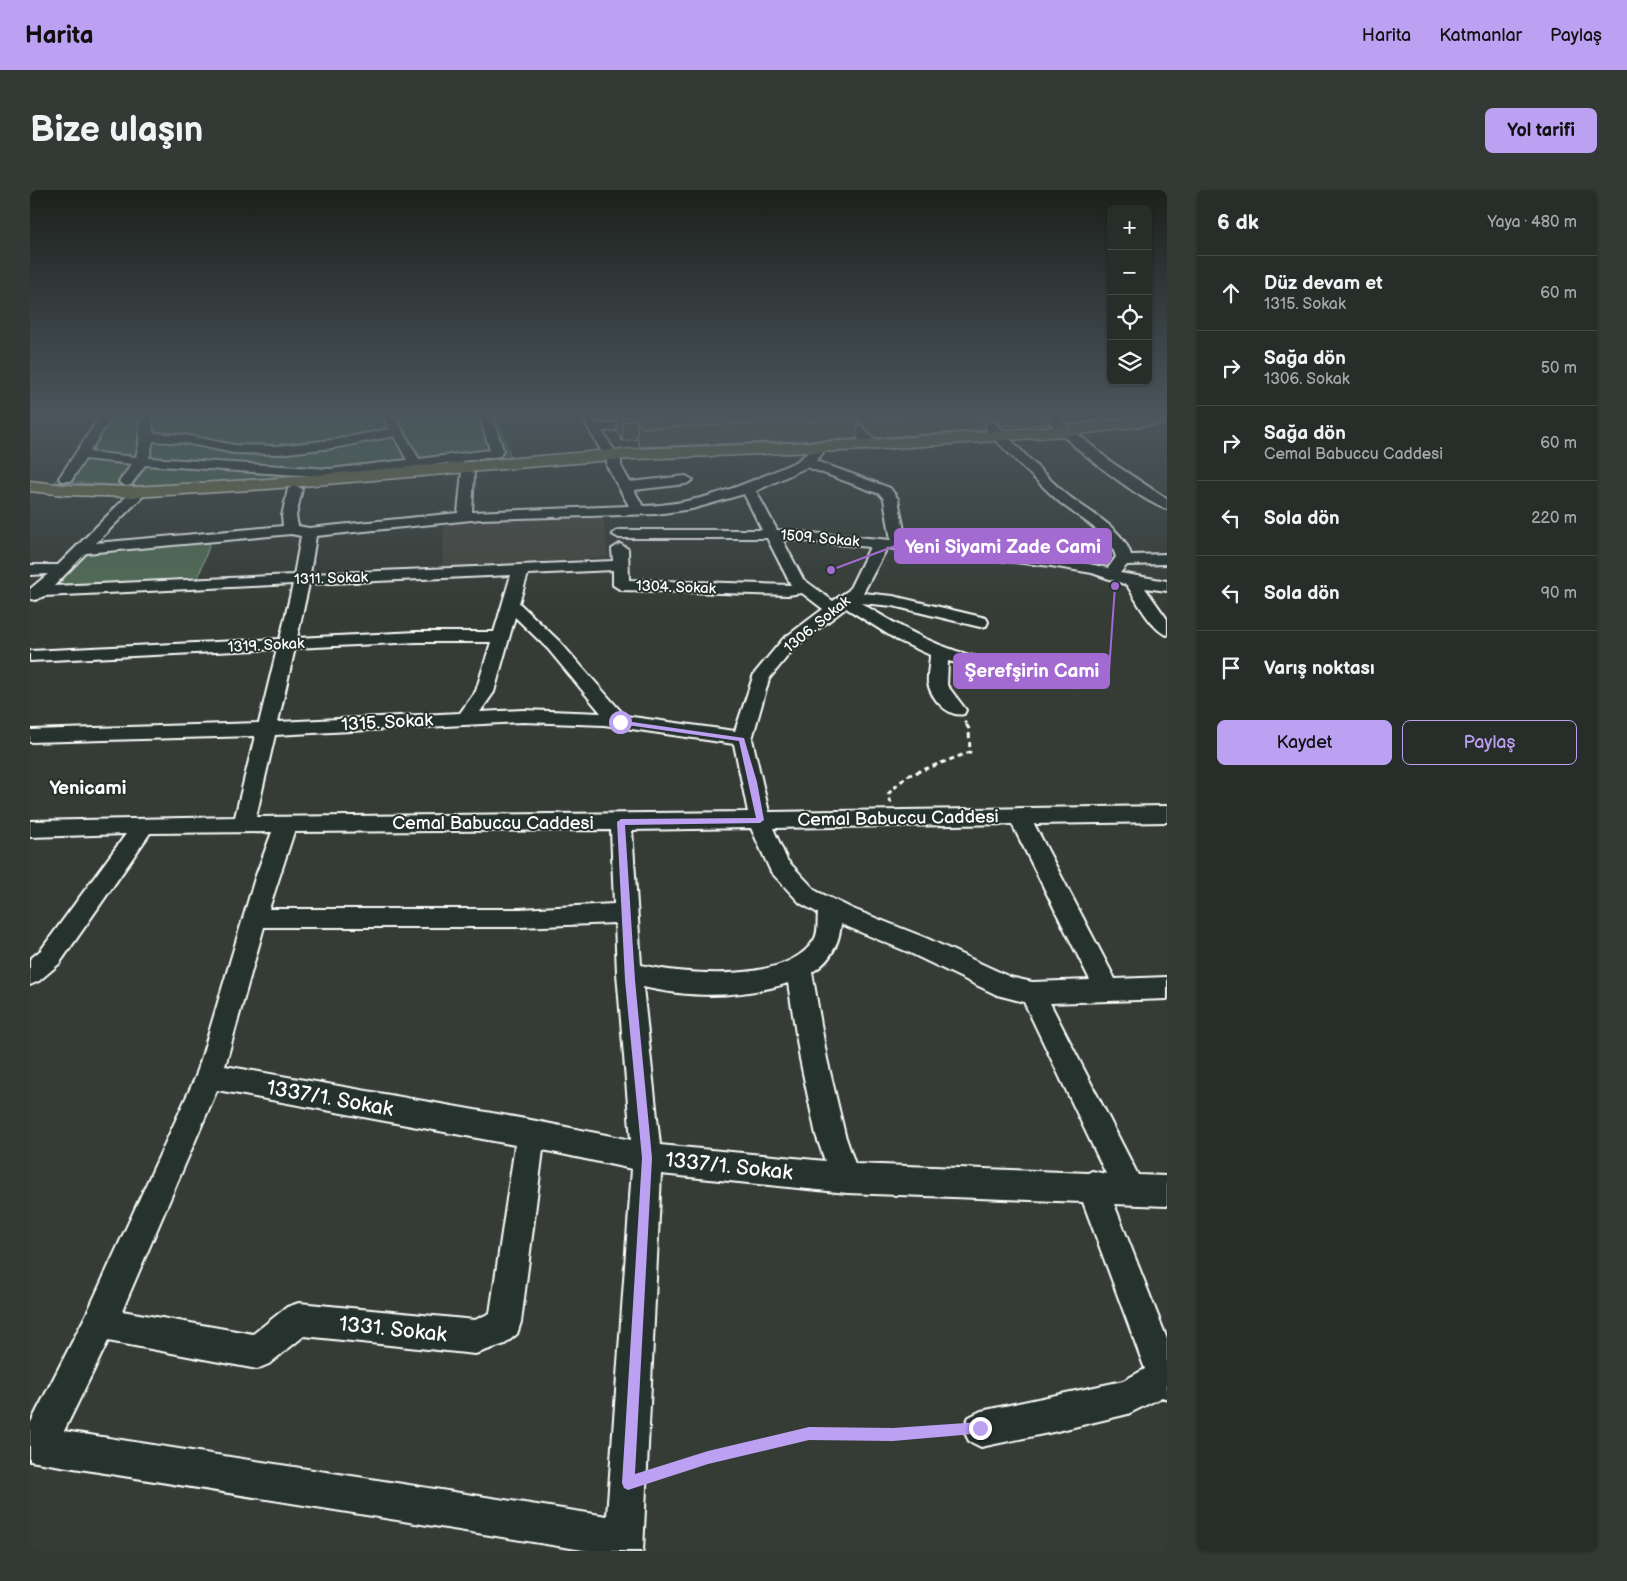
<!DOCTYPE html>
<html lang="tr">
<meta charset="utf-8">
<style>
body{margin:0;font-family:"Balsamiq Sans",sans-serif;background:#333934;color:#f1f3f6}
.controls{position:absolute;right:15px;top:15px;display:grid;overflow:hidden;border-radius:8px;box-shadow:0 1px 4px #0004}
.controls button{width:45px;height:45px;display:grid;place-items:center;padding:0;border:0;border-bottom:1px solid #434945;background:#272d28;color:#f1f3f6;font:25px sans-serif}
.stop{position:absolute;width:15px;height:15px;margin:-11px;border:4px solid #bca0f2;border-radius:50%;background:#fff}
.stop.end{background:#bca0f2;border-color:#fff;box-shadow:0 1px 5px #0008}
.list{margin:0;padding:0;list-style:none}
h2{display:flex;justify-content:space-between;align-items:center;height:65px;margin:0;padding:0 20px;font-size:21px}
h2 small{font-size:16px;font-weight:400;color:#a4a8a8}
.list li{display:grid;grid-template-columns:32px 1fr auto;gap:15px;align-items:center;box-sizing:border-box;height:75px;padding:0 20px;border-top:1px solid #434945}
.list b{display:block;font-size:19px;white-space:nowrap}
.list p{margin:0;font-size:16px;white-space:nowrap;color:#a4a8a8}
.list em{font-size:16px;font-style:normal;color:#a4a8a8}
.actions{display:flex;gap:10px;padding:15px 20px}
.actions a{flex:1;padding:11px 0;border:1px solid #bca0f2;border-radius:8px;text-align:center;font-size:18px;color:#bca0f2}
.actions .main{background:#bca0f2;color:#111}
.icon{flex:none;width:28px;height:28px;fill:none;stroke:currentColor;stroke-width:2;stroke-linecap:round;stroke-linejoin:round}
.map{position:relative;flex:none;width:1137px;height:1361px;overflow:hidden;border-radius:8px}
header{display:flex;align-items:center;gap:30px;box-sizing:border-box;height:70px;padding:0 25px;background:#bca0f2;color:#111}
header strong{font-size:24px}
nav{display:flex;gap:28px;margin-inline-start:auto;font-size:18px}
.intro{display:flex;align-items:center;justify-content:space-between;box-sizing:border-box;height:120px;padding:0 30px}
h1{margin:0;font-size:35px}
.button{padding:12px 22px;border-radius:8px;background:#bca0f2;color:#111;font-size:18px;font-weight:700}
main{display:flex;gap:30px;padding:0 30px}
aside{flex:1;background:#272d28;border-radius:8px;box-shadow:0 1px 4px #0004}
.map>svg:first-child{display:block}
</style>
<header>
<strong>Harita</strong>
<nav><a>Harita</a><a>Katmanlar</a><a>Paylaş</a></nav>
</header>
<div class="intro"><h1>Bize ulaşın</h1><a class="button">Yol tarifi</a></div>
<main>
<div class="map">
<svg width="1137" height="1361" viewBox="0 0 1137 1361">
<rect width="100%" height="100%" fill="#343c35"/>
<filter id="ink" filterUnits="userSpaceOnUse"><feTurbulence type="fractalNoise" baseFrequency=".02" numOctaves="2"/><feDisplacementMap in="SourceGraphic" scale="10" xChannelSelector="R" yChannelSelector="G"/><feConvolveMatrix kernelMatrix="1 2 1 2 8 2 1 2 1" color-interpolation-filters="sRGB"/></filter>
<g filter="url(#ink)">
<!-- built -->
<path fill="#44473f" d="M573,325L578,367L412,379L414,331Z"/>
<!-- green -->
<path fill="#516d55" stroke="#a8b6aa" d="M67,227H467L481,267L216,291L108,296L25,292Z
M180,353L168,388L34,396L29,392L32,388L57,365L65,361Z"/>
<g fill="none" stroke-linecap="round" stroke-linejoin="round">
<defs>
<path id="minor" d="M70,227H82L59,262L106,267L109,255L110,227H122L123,243L155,245L204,255L247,256L303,250L360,239L353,227H365L389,269L460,260L450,227H462L473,260L470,266L432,271L444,284L442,322L599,316L577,276V271L552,227H564L568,234L621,231L623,234L617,238L572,241L591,271V276L600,292L656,286L663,290L656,294L604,300L613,316C667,315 715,295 763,273C773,269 781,257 791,254L797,258L786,271L860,298L868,309L876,351L1021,366L1078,378L1086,367C1079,340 1043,326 1024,307C1000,284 966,253 946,227H959C984,252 1008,280 1035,303C1056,321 1093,337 1101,365L1137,364V374L1097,375L1090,383L1137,391V401L1115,398L1137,429V445C1122,441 1105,408 1097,395L1062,383L1021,376L857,358L833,403L863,406L956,428L958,432L956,436L950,437L863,416L831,413C873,439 911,460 960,470C991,477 1024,478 1054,486L1057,490L1054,494L1048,496L977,485L918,471L917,495L936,520L934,524C918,528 901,508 898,493C897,484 900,474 900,465L867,450L816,418L765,457L739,489L722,549L739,622L1137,616V632L1004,634L1085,789L1137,787V809L1020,813L1108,985L1137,986V1016L1084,1014L1137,1149V1209L1132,1207L1098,1224L1023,1242L951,1257L939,1251L933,1239L939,1227L951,1221L1093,1191L1115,1179L1053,1012L817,1003L631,984L613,1361H559L0,1271V1234L58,1121L166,886L225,688L242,642L120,643L29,774L9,791L0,795V769L11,760L96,644L0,647V631L205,627L225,546L0,552V540L229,533L247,459L0,471V461L250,449L263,394L14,406L6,410L0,409V399L18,384L0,385V375H28L104,299H114L116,302L114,305L66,353L253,336L252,326L258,299L265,295L272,299L266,326L268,336L279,338L428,323L432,282L417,273L300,287L115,275L101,295L96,296L89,292L102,274L55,269L41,291H31L29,288ZM364,246L377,270L300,279L119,268L123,251L155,253L204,263L247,264L303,258ZM777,277L850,304L854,309L861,350L747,340L726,301ZM714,304L732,340H589L582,344L589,348H737L761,395L599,390L598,359L590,354L582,359L583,371L280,384L286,346L451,329L626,324L662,319ZM261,344L271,346L264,385L24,396L56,363ZM752,349L840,357L819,400L803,411L773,389ZM583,380V395L591,400L758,405L772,403L793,419L753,449L724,484L705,541L595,526L530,452L489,413L498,384ZM481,385L464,442H387L267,448L279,394ZM485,427L518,459L571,523L493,520L450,522L464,502ZM387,452H461L446,501L430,523L248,532L265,458ZM493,532L574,535L704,554L718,622L226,627L245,545ZM982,634L1060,790L1002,792L980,787L896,748L823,719L786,701L757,670L743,638ZM721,638L741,682L770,713L788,723C787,731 789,743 784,750C757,794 654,785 611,775L602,640ZM581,640L584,714L490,719H239L264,642ZM585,733L587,783L601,950L501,930L195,876L234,737H490ZM811,734L878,762L967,805L994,812L1076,984L1062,981L1058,983L825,974L815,945L797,869L782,782C800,772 809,754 811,734ZM758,793L770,869L786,945L795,971L630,955L613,797C661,808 711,808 758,793ZM187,900L485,955L460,1123L445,1130L269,1113L257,1117L223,1144L92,1121ZM513,960L602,979L577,1326L34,1241L78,1151L227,1179L239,1174L274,1146L445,1164L475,1154L487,1144L491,1132Z
M810,227H823L845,251L846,254L845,257H835Z
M1015,227H1028L1081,272L1137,309V319C1112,313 1032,249 1015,227Z"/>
<path id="major" d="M1113,227H1137V233L1035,246L836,260L581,270L237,299L104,307L35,305L0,301V291L35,295L104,297L237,289L581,260L836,250L1035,236Z"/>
</defs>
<!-- minor casing -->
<use href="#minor" stroke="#fff" stroke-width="4"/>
<!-- major casing -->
<use href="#major" stroke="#fff" stroke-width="3"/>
<!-- path-far2 -->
<path stroke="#fff" stroke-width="2.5" stroke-dasharray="4 3" stroke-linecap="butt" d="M934,531L937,535"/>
<!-- path-far1 -->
<path stroke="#fff" stroke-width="3" stroke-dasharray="5 4" stroke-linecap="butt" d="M861,613L858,604L877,586L940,562L939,539L936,534"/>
<!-- path -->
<path stroke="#fff" stroke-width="5" stroke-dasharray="8 5.5" stroke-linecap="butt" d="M624,1285L678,1268L779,1244H863L927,1240"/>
<!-- minor -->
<use href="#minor" fill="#26332d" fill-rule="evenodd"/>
<!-- major -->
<use href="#major" fill="#6f714a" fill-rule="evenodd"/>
</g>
<!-- wall -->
<path fill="#5c5349" stroke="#fff" d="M575,227H958L954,240L844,248L829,231L826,249L610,257L607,249L592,251L587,242V231H577Z
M962,227H1021L1018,234L970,236Z
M1031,227H1094L1039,234Z"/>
<!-- shaded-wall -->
<path fill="#4b443c" stroke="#fff" d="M1041,227H1094L1039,234Z
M607,230V249L592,251L593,232Z"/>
<!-- building -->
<path fill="#6b6155" stroke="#fff" d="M590,227H827L830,230L611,238L607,230L593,232Z
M847,227H874L849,229Z"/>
</g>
<!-- sky -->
<linearGradient id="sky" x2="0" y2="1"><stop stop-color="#1d211d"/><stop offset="0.54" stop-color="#4a565c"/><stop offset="1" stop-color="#4a565c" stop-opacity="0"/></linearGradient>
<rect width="1137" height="418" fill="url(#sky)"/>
<!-- route -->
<path fill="#bca0f2" d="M588,530L714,548L727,592L734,630L730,633L595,635L605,790L622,968L605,1284L678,1261L779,1237L863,1238L950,1232L955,1234L957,1238L955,1243L863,1251L779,1250L678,1274L598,1300L594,1298L592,1293L612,968L595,790L587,632L591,629L726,628L709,551L590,534Z"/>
<g text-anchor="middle" stroke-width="4" stroke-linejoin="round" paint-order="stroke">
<!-- far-street labels -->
<g font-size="15" fill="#fff" stroke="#26332d">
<text transform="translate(790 348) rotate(5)" y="5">1509. Sokak</text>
<text transform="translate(301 388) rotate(-2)" y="5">1311. Sokak</text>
<text transform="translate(646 397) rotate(2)" y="5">1304. Sokak</text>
<text transform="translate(787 434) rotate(-39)" y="5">1306. Sokak</text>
<text transform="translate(236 455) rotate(-3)" y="5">1319. Sokak</text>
</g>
<!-- street labels -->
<g font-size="18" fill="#fff" stroke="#26332d">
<text transform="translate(357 532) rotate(-3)" y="6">1315. Sokak</text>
<text transform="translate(868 628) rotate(-1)" y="6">Cemal Babuccu Caddesi</text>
<text x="463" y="639">Cemal Babuccu Caddesi</text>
</g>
<!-- neighbourhood labels -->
<g font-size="19" font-weight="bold" fill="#fff" stroke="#26332d">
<text x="58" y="604">Yenicami</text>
</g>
<!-- near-street labels -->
<g font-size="21" fill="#fff" stroke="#26332d">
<text transform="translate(300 908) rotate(10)" y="7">1337/1. Sokak</text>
<text transform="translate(699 976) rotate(6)" y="7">1337/1. Sokak</text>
<text transform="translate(363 1139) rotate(6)" y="7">1331. Sokak</text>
</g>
</g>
<!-- callouts -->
<path fill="none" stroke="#a36bd2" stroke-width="2" d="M801 380L865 356M1085 396L1079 481"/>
<g fill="#a36bd2" stroke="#26332d" stroke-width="2">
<circle cx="801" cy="380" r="5"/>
<circle cx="1085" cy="396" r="5"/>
</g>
<g fill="#a36bd2" stroke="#a36bd2" stroke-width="2">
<rect x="865" y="339" width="216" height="34" rx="5"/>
<rect x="924" y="464" width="155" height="34" rx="5"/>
</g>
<g font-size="19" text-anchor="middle" font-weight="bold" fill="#fff">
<text x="973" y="363">Yeni Siyami Zade Cami</text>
<text x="1002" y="487">Şerefşirin Cami</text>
</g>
</svg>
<div class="controls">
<button>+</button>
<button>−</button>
<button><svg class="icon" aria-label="locate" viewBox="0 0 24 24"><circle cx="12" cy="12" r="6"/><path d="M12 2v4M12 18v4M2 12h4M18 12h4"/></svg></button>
<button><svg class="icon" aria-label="layers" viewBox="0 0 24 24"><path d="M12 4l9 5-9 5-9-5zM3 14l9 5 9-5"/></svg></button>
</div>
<div class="stop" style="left:590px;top:532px"></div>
<div class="stop end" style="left:950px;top:1238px"></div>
</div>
<aside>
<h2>6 dk<small>Yaya · 480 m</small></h2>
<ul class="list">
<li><svg class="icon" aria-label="ahead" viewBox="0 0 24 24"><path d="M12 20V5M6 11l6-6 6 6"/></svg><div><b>Düz devam et</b><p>1315. Sokak</p></div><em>60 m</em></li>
<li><svg class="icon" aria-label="right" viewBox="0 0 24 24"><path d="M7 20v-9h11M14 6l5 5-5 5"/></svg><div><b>Sağa dön</b><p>1306. Sokak</p></div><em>50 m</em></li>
<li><svg class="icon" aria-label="right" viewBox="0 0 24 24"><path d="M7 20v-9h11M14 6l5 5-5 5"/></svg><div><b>Sağa dön</b><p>Cemal Babuccu Caddesi</p></div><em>60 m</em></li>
<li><svg class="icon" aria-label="left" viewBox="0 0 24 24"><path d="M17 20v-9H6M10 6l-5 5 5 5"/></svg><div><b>Sola dön</b></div><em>220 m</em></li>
<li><svg class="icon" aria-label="left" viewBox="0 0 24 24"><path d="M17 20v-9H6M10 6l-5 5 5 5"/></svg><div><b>Sola dön</b></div><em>90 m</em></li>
<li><svg class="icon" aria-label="arrive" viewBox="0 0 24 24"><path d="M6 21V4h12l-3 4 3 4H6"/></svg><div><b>Varış noktası</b></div></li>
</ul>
<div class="actions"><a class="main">Kaydet</a><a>Paylaş</a></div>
</aside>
</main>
